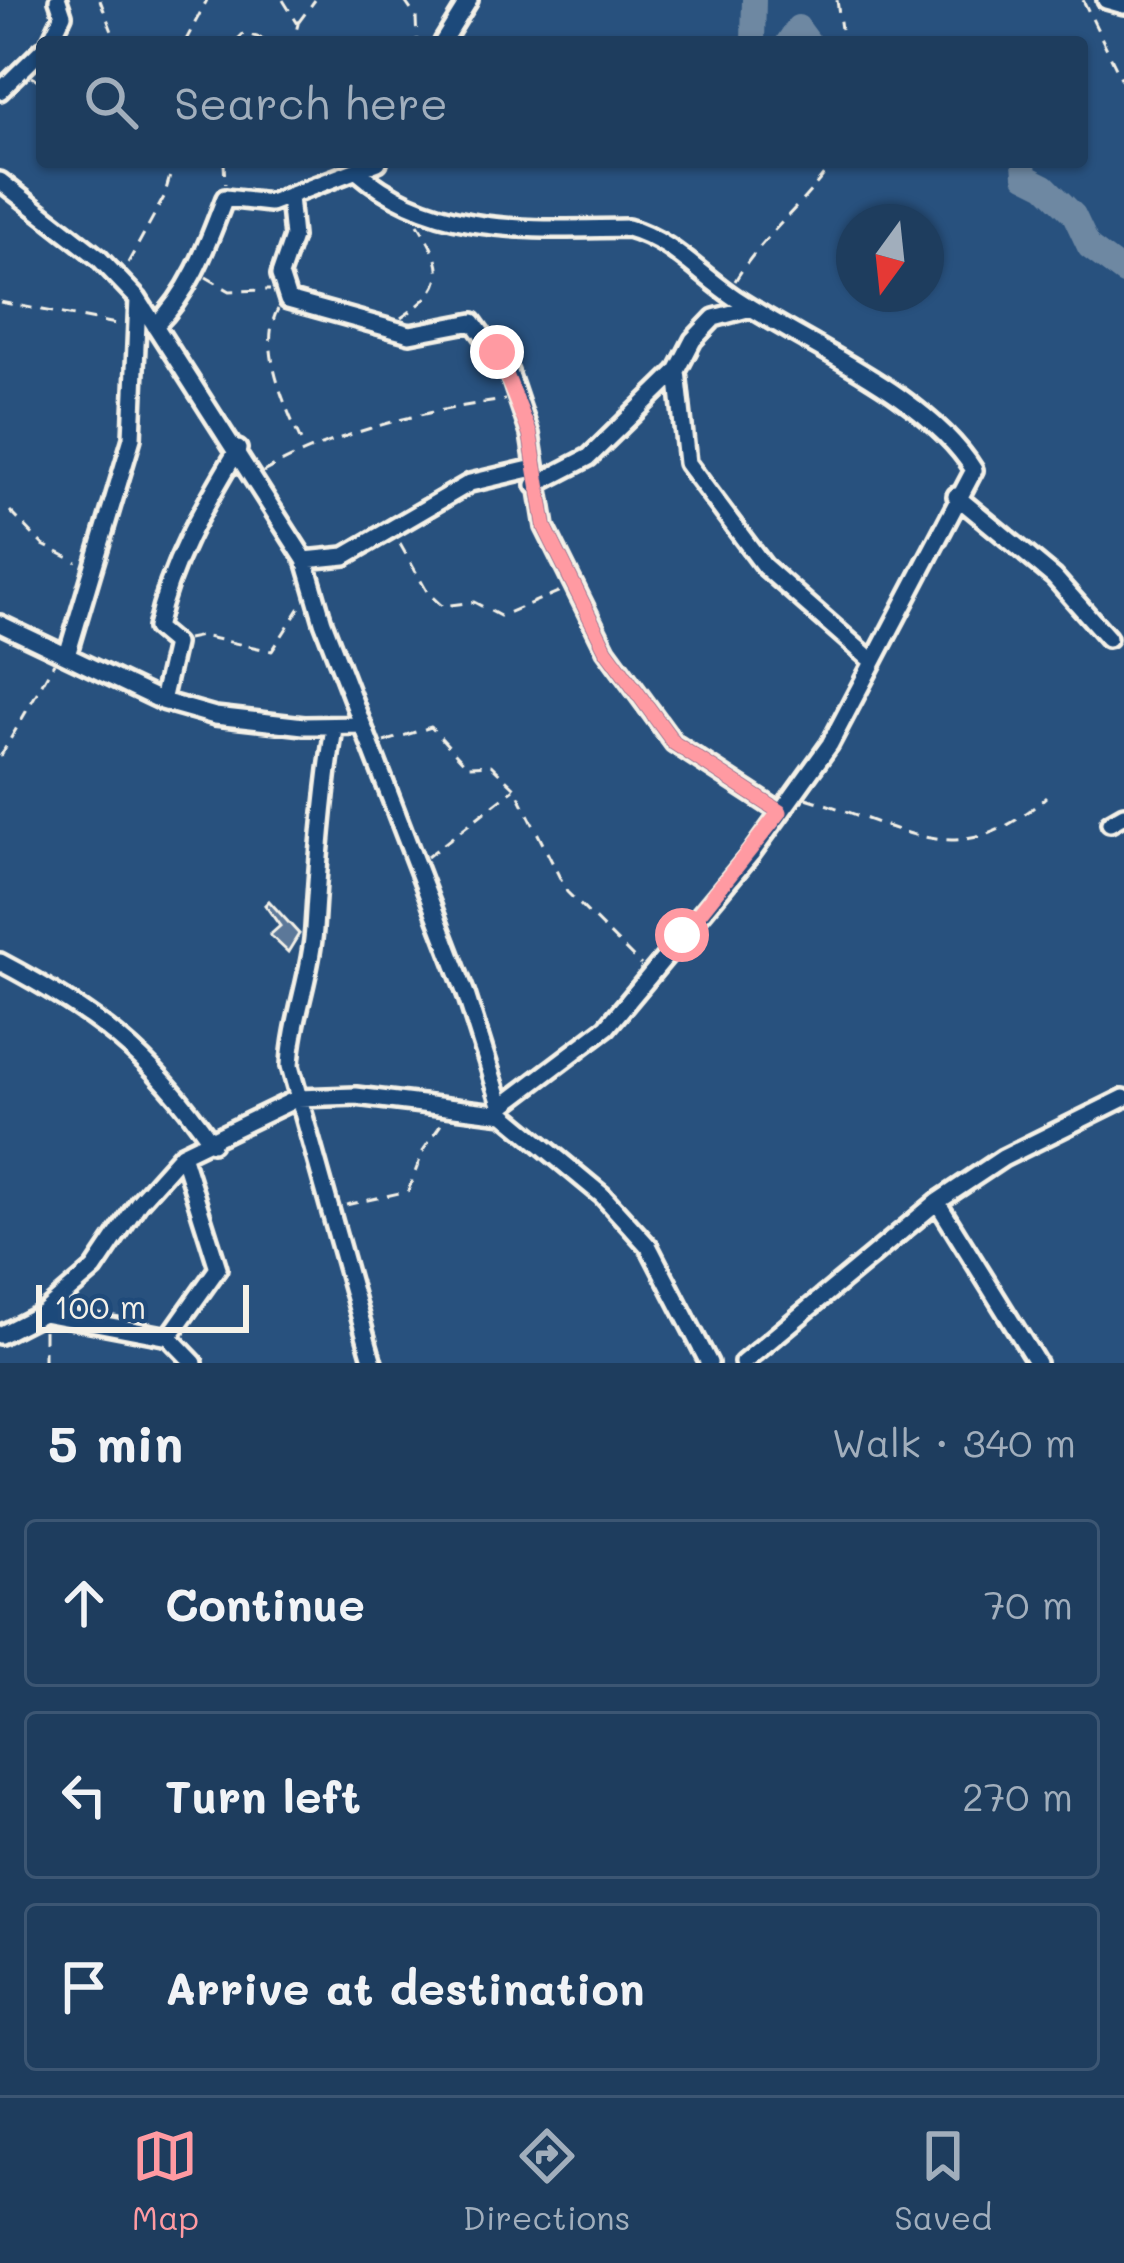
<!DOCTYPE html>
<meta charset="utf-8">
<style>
body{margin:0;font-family:Mali,sans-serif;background:#2b4867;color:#f1f3f6}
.compass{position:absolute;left:836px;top:204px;width:108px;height:108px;border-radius:50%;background:#1e3d5e;box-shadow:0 3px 9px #0004;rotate:195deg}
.scale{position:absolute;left:36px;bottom:30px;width:213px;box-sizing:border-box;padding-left:12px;border:6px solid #f4f1e8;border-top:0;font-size:33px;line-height:42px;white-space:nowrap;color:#f4f1e8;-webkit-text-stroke:9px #1f4a7a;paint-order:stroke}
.stop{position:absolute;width:36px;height:36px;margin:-27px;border:9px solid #ff9aa2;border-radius:50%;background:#fff}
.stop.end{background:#ff9aa2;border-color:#fff;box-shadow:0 3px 12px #0008}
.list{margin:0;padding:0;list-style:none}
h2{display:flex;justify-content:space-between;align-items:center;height:156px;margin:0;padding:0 48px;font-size:51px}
h2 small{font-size:39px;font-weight:400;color:#a1aebc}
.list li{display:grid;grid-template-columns:78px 1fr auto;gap:36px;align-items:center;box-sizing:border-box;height:168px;margin:0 24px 24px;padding:0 24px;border:3px solid #3c5673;border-radius:12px}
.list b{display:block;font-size:45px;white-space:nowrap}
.list em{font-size:39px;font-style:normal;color:#a1aebc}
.icon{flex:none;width:66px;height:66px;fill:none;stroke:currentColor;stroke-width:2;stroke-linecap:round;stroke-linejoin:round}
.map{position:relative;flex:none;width:1124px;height:1363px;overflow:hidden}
.search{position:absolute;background:#1e3d5e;box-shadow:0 3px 9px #0004;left:36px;right:36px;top:36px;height:132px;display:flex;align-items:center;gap:30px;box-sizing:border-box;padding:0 42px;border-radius:12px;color:#a1aebc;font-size:45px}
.sheet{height:732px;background:#1e3d5e}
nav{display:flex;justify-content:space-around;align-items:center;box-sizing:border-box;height:168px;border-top:3px solid #3c5673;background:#1e3d5e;font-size:33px;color:#a1aebc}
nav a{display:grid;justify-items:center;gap:6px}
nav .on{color:#ff9aa2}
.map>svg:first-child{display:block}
</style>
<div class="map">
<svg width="1124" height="1363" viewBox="0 0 1124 1363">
<rect width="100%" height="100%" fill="#28517e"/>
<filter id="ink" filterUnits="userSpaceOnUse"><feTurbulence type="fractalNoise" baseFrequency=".00833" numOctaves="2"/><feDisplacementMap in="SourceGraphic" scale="24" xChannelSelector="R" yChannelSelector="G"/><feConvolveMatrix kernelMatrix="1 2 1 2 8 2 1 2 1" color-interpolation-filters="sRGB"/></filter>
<g filter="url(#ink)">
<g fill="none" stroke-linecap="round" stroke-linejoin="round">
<!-- river -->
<path stroke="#6e88a2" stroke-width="24" d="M753,42L754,0
M788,42L798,27L809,42
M1024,162L1025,176L1045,186L1074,215L1089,247L1124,273"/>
</g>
<!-- building -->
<path fill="#5b7899" stroke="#f4f1e8" stroke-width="3" d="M269,901L299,934L288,952L270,935L280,926L265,905Z"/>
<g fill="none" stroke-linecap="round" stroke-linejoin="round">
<defs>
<path id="minor" d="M1106,0L1124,5
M50,42L63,15L58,0
M443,42L469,0
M0,91L42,50
M357,171C434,238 531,229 628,228C671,240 698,273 735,298C808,346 928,395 974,470L830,744L751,854L607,1027L501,1107
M0,181L99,258L138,299L305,560L323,622L466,994L504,1114L602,1195L649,1247L709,1363
M289,197L293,237L280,275L288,300L410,334L473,322L509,372L530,434L545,527L606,650L674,743L780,812
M155,326C191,291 207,245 225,198L270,203L378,162
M677,371L687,463L764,566L871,660
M535,485L589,457L677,371L693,340L714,318L751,308
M956,496L1054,577L1108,638
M305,560L345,556L470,483L534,468
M0,624L162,701L215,716L304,726L362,725
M68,652L132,438L138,299
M162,701L175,644L156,628C171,561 203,508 238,449
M334,728C323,796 318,861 314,929C311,976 292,1019 290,1066L373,1363
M1110,823L1124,815
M0,962C95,1012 151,1054 212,1143
M937,1202L1037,1363
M43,1313L169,1337L194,1363
M0,1335L43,1313L94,1269L139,1202L182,1154L298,1098L356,1096L504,1114
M169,1337L218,1268L182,1154
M743,1363L937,1202L1003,1158L1124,1098"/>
</defs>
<!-- minor casing -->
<use href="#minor" stroke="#f4f1e8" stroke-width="24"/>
<!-- path -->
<path stroke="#f4f1e8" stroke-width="3" stroke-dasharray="12 9" stroke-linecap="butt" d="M100,0L116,42
M283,0L298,24L293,42
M404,0L416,17L417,42
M837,0L841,29
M1083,0L1124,84
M298,23L315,0
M185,42L207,0
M208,42L236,40
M235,42L244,33L273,42
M32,77L42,82
M224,162L225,184
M128,263L164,197L174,162
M206,277L230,291L270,290
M735,281C762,236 803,206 833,162
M0,302L122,325
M278,309C256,347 288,412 304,448
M401,318C448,286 447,271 418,224
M263,472C339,432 420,411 505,400
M10,511L43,545L77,562
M400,544L428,593L442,606L474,602L500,616L563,590
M187,639L202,636L272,651L301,606
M384,742L431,727L467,766L491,765L515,788L567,892L641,965
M0,757L54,663
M806,798C904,826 957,877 1046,797
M427,857L514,789
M346,1205L408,1191L424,1149L442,1123
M44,1363V1327"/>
<!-- minor -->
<use href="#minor" stroke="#1f4a7a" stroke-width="15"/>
</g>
</g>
<g fill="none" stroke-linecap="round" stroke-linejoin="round" filter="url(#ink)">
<!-- route -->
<path stroke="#ff9aa2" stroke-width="15" d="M497,352L530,434L545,527L606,650L674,743L780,812L682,935"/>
</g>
</svg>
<svg class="compass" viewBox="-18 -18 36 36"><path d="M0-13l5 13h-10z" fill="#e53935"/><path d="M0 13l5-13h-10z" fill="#a1aebc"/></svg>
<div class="scale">100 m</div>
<div class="stop" style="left:682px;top:935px"></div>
<div class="stop end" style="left:497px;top:352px"></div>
<div class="search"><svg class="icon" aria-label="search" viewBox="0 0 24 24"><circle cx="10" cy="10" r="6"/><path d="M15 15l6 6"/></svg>Search here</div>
</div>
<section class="sheet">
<h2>5 min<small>Walk · 340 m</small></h2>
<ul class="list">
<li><svg class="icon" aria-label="ahead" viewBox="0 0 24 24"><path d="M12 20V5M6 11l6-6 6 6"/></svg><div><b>Continue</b></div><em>70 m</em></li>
<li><svg class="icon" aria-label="left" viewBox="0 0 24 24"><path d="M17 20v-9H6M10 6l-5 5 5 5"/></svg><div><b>Turn left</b></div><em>270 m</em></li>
<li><svg class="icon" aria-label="arrive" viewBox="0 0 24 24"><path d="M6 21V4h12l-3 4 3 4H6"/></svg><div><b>Arrive at destination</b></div></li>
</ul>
</section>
<nav>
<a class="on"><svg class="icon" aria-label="map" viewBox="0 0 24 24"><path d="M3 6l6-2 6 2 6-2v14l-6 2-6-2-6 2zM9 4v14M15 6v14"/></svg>Map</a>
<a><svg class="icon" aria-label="directions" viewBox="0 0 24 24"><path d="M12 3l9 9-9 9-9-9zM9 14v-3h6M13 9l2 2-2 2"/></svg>Directions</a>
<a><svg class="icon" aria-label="saved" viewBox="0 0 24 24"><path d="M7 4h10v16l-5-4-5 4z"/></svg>Saved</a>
</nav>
